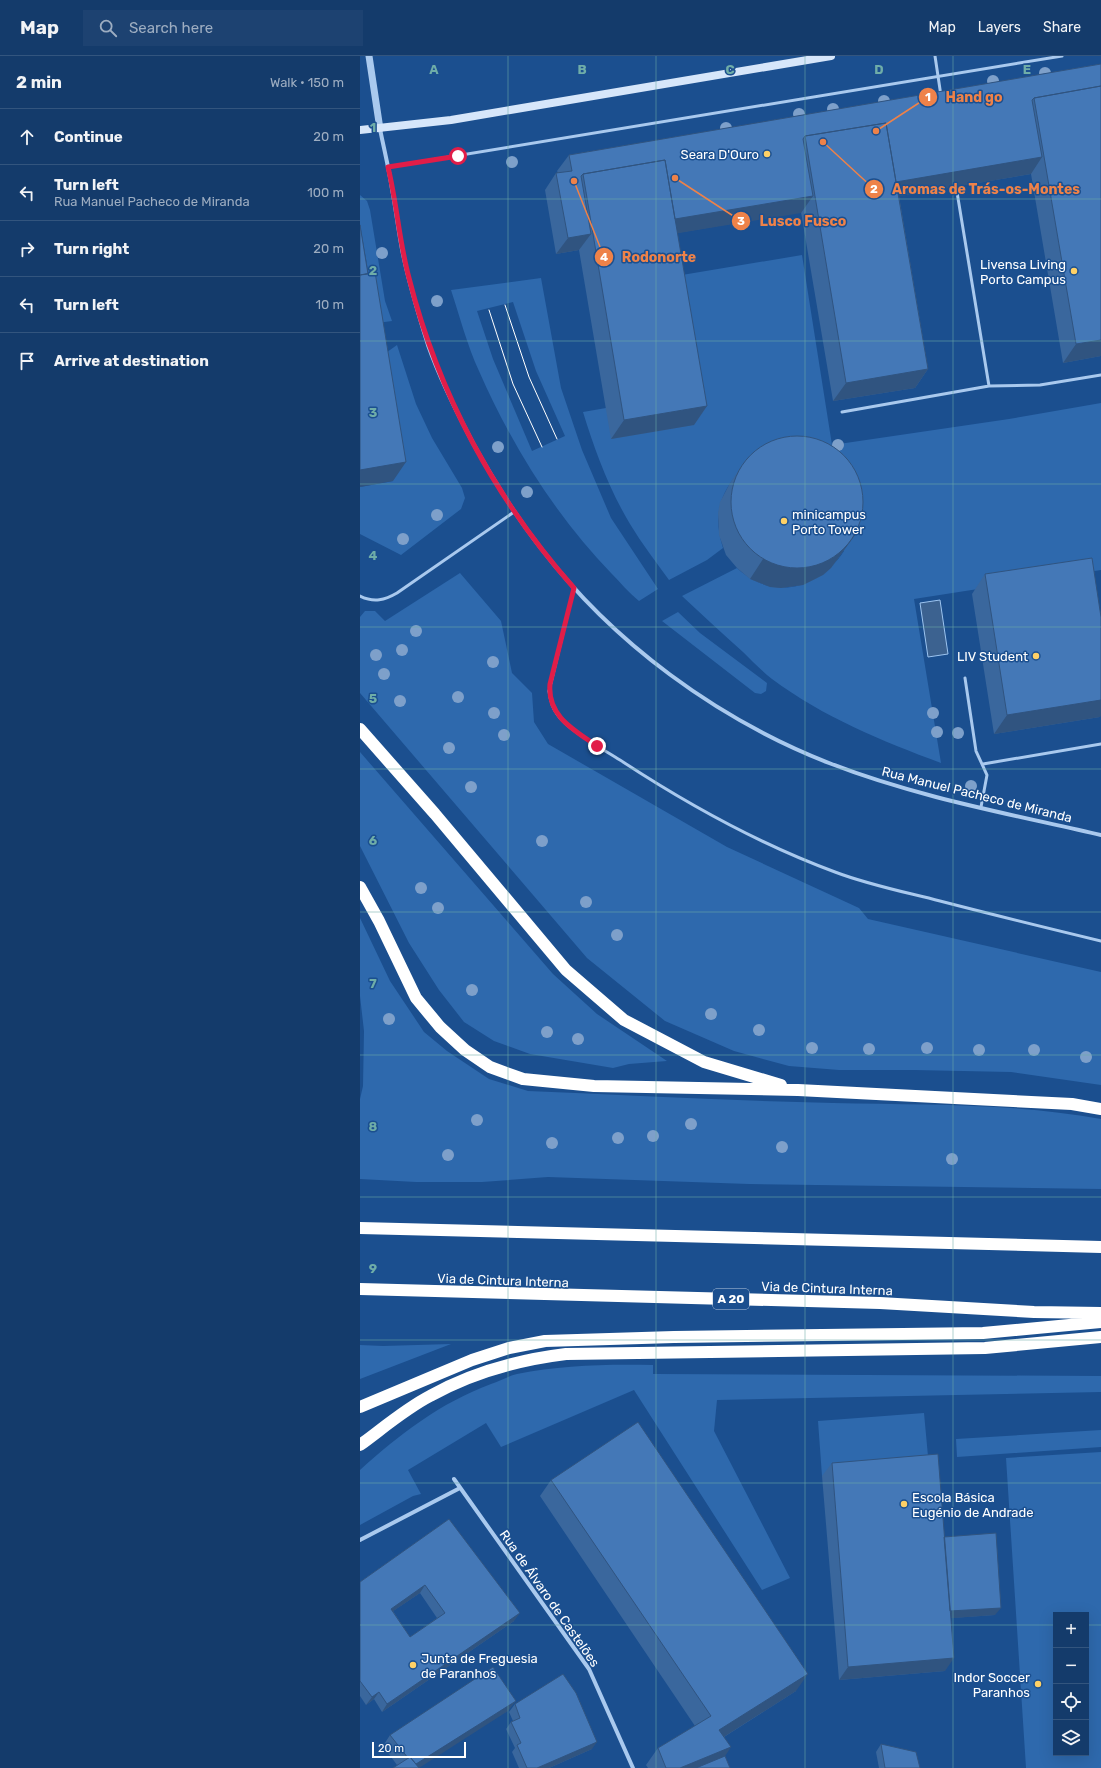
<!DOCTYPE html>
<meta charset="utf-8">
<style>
body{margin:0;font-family:Rubik,sans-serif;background:#1d4271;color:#f1f3f6}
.controls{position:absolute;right:12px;bottom:12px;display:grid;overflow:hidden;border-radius:0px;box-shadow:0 4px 16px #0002}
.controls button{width:36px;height:36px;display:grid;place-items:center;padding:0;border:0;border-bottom:1px solid #33557e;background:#143b6b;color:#f1f3f6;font:20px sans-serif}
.scale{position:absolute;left:12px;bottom:10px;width:94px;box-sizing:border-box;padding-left:4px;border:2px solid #fff;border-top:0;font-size:11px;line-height:14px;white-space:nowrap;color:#fff;-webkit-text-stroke:3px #1b4f8f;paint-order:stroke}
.stop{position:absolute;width:12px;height:12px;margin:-9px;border:3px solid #e11d48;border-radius:50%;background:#fff}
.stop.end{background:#e11d48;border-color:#fff;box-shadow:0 1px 4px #0008}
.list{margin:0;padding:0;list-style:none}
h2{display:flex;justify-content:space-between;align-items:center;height:52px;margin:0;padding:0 16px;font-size:17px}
h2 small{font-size:13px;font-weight:400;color:#9dadc1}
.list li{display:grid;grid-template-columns:26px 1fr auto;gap:12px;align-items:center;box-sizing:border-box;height:56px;padding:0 16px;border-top:1px solid #33557e}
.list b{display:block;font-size:15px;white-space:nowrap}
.list p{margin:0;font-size:13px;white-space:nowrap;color:#9dadc1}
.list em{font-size:13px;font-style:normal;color:#9dadc1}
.icon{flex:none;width:22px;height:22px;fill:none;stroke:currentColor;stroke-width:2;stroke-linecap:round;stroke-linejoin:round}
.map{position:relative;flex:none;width:741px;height:1712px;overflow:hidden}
header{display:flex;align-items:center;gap:24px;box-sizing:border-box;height:56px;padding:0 20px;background:#143b6b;border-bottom:1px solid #33557e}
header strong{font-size:19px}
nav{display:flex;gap:22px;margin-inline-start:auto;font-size:14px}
.search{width:280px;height:36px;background:#1d4271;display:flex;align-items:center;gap:10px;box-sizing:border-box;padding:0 14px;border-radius:0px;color:#9dadc1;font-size:15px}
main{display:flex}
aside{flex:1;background:#143b6b}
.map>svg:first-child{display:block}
</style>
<header>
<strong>Map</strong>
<div class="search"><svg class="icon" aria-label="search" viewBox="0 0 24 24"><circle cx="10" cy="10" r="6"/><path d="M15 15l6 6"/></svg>Search here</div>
<nav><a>Map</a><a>Layers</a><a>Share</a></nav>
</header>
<main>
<aside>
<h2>2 min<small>Walk · 150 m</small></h2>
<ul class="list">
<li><svg class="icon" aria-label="ahead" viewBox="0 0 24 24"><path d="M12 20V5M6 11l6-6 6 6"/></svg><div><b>Continue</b></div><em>20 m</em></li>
<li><svg class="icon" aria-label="left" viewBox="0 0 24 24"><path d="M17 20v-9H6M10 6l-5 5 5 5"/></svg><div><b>Turn left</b><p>Rua Manuel Pacheco de Miranda</p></div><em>100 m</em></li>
<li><svg class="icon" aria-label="right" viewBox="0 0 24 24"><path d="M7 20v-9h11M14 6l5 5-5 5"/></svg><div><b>Turn right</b></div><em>20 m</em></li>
<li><svg class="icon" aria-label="left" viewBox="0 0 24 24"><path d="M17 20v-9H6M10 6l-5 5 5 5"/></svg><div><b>Turn left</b></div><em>10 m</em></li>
<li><svg class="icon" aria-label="arrive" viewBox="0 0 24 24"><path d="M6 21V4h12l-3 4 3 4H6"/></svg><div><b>Arrive at destination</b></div></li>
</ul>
</aside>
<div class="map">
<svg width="741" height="1712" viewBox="0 0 741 1712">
<rect width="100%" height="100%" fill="#1b4f8f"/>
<!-- green -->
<path fill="#2e69ad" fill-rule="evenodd" d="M0,139L7,145L10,154L25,245L32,265L17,267L0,168Z
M442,199L472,389L649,363L741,347V514L554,543L581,707C522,685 463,661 412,623C402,615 392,605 383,596C362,577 342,559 322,540L377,512C413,546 459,533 484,495L377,418C357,443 354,463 363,492L347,504L309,524C296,506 282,488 270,468C249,433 235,395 223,356L246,352L310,221Z
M181,222L201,332L222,394L251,462L298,533L279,545C269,537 260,526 251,517C195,459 151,388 119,315C107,289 100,261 91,234ZM153,246L176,315L205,380L172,395L133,303L117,255Z
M37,289L56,348L72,382L102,432L105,442L101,453L41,499L0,478V431L33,425L13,306Z
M100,517L141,565L152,617L172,637L174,666L188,688L367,791L499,852L508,863L741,916V1029L651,1016L554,1014H479L429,1010L374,995L305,965L227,902L0,637V561L5,555H15L25,565Z
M318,556L340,577L407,627L406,635L401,638L395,637L302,565Z
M0,696L193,918L237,958L307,1005L269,1008L253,1012L170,998L134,985L104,966L79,934L49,887L0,790Z
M0,862L30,925L64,976L87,995L129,1023L168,1035C270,1039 371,1045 473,1047C562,1049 653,1047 741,1063V1133L389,1128L188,1121L122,1126H56L0,1123V1043L3,1030L4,975L0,940Z
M91,1288L0,1323V1289L23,1290Z
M293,1309V1318L741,1320V1336L357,1344L354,1375L430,1522L402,1534L274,1334L141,1391L126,1367L48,1414L61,1438L53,1440L0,1469V1414C40,1378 80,1347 131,1328C140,1325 148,1320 157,1318C201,1309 248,1308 293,1309Z
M564,1357L569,1411L462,1420L458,1365Z
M741,1374V1391L597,1401L596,1383Z
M741,1396V1712H666L646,1402ZM696,1559H726V1697H696Z"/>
<!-- water -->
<path fill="#3c6290" stroke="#9cc4f0" d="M580,544L588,598L568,601L560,547Z"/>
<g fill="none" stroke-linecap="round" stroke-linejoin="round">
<!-- service -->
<path stroke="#a9c9ee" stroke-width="3" d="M575,0L581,40
M28,111L702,0
M596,130L629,330
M482,356L629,330L680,329L741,319
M214,532L189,635C190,643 192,651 197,658C207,674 243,693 260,704C327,748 399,788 475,816C509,829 545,836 580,845C634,859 687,872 741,885
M0,540C14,547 25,544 37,537L154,456
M605,622L616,695L627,719L621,751
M623,708L741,688"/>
<!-- minor -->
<path stroke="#a9c9ee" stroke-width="4" d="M20,73C24,93 29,113 32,133C36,153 38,173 42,193C48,225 58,257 68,289C80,323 97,357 114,389C134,425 155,459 180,491C253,587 357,663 469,707C556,741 650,758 741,779
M94,1423L229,1613L273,1712
M0,1484L100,1432"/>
<!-- tertiary -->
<path stroke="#a9c9ee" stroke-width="7" d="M9,0L20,73"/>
<!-- secondary -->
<path stroke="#d6e6fa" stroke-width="8" d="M0,74L91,64L471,0"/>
<!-- motorway -->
<path stroke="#fff" stroke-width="12" d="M0,673L75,758L206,914L264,964L344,1006L421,1029
M0,831L19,865L56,942L80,971L105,994L130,1011L163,1023L234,1030L438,1034L712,1048L741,1053
M0,1172L741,1191
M0,1233L520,1247L674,1256L741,1257
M0,1351L112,1304L149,1292L185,1285L314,1281L623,1277L741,1266
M0,1389C22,1373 45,1353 70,1340C113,1316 157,1304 206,1298L625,1292L741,1281"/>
<!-- tram -->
<path stroke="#fff" stroke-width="1" d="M145,249L169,321L197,383
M129,254L153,328L182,391"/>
</g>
<!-- trees -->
<g fill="#7ea0ca">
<circle cx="685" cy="17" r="6"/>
<circle cx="633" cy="25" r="6"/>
<circle cx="524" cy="45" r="6"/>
<circle cx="473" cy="53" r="6"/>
<circle cx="439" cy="58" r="6"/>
<circle cx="366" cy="72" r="6"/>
<circle cx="152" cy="106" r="6"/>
<circle cx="22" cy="197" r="6"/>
<circle cx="77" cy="245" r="6"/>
<circle cx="478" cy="389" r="6"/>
<circle cx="138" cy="391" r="6"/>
<circle cx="167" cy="436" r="6"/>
<circle cx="77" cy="459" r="6"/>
<circle cx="43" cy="483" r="6"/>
<circle cx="56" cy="575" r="6"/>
<circle cx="42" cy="594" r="6"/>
<circle cx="16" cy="599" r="6"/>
<circle cx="133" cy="606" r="6"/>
<circle cx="24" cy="618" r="6"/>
<circle cx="98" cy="641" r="6"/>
<circle cx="40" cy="645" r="6"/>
<circle cx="134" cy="657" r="6"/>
<circle cx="573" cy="657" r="6"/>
<circle cx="577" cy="676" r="6"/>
<circle cx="598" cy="677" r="6"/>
<circle cx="144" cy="679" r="6"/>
<circle cx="89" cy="692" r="6"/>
<circle cx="611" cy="730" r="6"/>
<circle cx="111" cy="731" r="6"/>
<circle cx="182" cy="785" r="6"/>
<circle cx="61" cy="832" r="6"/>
<circle cx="226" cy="846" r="6"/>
<circle cx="78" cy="852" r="6"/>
<circle cx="257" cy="879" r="6"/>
<circle cx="112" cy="934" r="6"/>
<circle cx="351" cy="958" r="6"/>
<circle cx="29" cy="963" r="6"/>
<circle cx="399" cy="974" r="6"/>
<circle cx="187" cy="976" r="6"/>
<circle cx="218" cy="983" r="6"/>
<circle cx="452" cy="992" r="6"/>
<circle cx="567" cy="992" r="6"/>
<circle cx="509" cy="993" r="6"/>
<circle cx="619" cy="994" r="6"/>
<circle cx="674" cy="994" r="6"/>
<circle cx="726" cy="1001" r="6"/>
<circle cx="117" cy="1064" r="6"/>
<circle cx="331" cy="1068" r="6"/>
<circle cx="293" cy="1080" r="6"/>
<circle cx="258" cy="1082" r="6"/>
<circle cx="192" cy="1087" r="6"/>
<circle cx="422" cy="1091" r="6"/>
<circle cx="88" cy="1099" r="6"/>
<circle cx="592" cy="1103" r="6"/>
</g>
<!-- wall -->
<path fill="#3a679d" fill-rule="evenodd" d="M741,8V300L703,307L671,118L539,140L568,313L555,332L473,345L441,156L317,177L347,350L334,369L251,383L219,194L196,198L185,134L196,117H198L197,115L209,99Z
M383,408L498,475L471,512L463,519L443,529L421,532L410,531L390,523L377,512L366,499L359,479L358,457L360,446L370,427Z
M625,518L740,661L634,678L612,538Z
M472,1407L584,1481L635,1559L591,1562L585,1615L479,1624L462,1420Z
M191,1424L436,1635L364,1681L365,1700L370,1712H288L286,1709L298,1692L335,1670L180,1440Z
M89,1463L154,1565L22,1656L14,1643L6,1649L0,1640V1526ZM60,1537L77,1562L50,1581L33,1555Z
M155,1648L232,1693L189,1712H159L152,1696L155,1692L146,1673L151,1666L153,1665L149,1656Z
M148,1655L37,1709L23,1690L30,1679Z
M521,1688L560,1712H519L516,1696Z"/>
<!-- shaded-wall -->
<path fill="#305480" d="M682,101L671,118L523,143L534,126Z
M453,140L441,157L301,180L313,163Z
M231,178L219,194L196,198L208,182Z
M741,284V300L703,307L716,288Z
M568,313L555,332L473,345L486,327Z
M347,350L334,369L251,383L264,364Z
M46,406L33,425L0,431V414Z
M498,475L471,512L463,519L443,529L421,532L410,531L390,523L403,503Z
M741,644V660L740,661L634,678L647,659Z
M65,1529L60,1537L26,1560L31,1553Z
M641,1552L635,1559L581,1563L586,1555Z
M160,1557L154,1565L22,1656L27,1648Z
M594,1602L585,1615L479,1624L488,1611Z
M448,1618L436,1635L348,1691L359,1674Z
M19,1636L14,1643L6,1649L12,1641Z
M156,1645L148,1655L59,1712H52L53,1710Z
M237,1686L232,1693L189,1712H177Z
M371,1691L360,1708L349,1712H320Z"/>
<!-- building -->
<path fill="#4478b7" stroke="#305480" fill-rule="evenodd" d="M741,8V30L674,42L672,44L682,101L536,126L526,67L445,80L443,83L453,140L315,163L305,104L223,118L221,120L231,178L208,182L196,117L212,115L209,99Z
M741,30V284L716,288L674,42Z
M526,67L568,313L486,327L445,80Z
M305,104L347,350L264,364L223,118Z
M0,169L8,218L0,219Z
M15,216L46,406L0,414V219Z
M371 446a66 66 0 1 1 132 0a66 66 0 1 1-132 0Z
M732,502L741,561V644L647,659L625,518Z
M278,1366L448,1618L359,1674L371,1691L320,1712H306L298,1692L351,1660L191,1424Z
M578,1398L594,1602L488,1611L472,1407Z
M89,1463L160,1557L27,1648L19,1636L12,1641L0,1625V1526ZM65,1529L85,1557L50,1581L31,1553Z
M636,1477L641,1552L590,1555L584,1481Z
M133,1611L156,1645L56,1708L50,1701L48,1702L30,1679Z
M203,1618L216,1637L237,1686L177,1712H167L157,1689L161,1687L151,1666L160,1662L155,1648Z
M521,1688L556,1696L560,1712H525Z
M365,1700L370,1712H336Z
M50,1701L59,1712H33Z"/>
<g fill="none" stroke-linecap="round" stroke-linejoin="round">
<!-- route -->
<path stroke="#e11d48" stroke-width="5" d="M98,100L28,111C37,148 39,185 49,222C78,337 135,443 214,532L190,628C187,660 214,674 237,690"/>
</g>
<!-- grid -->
<path fill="none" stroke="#6fada8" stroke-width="1" stroke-opacity="0.55" d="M148,0V1712M296,0V1712M445,0V1712M593,0V1712M0,143H741M0,285H741M0,428H741M0,571H741M0,713H741M0,856H741M0,999H741M0,1141H741M0,1284H741M0,1427H741M0,1569H696M726,1569H741"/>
<!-- markers -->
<g fill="#ffd166" stroke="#1b4f8f" stroke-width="1.5">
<circle cx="407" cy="98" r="4"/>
<circle cx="714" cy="215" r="4"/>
<circle cx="424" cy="465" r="4"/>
<circle cx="676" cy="600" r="4"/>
<circle cx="544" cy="1448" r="4"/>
<circle cx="53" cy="1609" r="4"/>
<circle cx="678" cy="1628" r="4"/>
</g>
<g text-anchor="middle" stroke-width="3" stroke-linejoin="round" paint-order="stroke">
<!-- shield labels -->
<rect fill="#1b4f8f" stroke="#bbcadd" stroke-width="1" x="353" y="1233" width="36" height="20" rx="3"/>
<g font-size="12" font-weight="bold" fill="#fff">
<text x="371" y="1247">A 20</text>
</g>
<!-- poi labels -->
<g font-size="13" fill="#fff" stroke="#1b4f8f" text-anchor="end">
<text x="399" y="103">Seara D'Ouro</text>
<text x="706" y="213">Livensa Living<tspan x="706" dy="15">Porto Campus</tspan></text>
<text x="432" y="463" text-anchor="start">minicampus<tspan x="432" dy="15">Porto Tower</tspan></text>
<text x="668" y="605">LIV Student</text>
<text x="552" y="1446" text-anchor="start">Escola Básica<tspan x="552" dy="15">Eugénio de Andrade</tspan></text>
<text x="61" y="1607" text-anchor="start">Junta de Freguesia<tspan x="61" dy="15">de Paranhos</tspan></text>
<text x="670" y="1626">Indor Soccer<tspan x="670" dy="15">Paranhos</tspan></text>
</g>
<!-- street labels -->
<g font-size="13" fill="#fff" stroke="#1b4f8f">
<text transform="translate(617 738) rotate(14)" y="5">Rua Manuel Pacheco de Miranda</text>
<text transform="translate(143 1224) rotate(2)" y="5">Via de Cintura Interna</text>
<text transform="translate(467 1232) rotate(2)" y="5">Via de Cintura Interna</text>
<text transform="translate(190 1542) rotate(55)" y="5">Rua de Álvaro de Castelões</text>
</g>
</g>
<g font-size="13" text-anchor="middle" font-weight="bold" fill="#6fada8" stroke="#1b4f8f" stroke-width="3" stroke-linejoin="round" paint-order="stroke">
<text x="74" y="18">A</text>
<text x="222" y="18">B</text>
<text x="370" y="18">C</text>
<text x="519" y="18">D</text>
<text x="667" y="18">E</text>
<text x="13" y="76">1</text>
<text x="13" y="219">2</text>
<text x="13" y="361">3</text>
<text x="13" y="504">4</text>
<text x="13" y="647">5</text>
<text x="13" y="789">6</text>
<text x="13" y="932">7</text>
<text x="13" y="1075">8</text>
<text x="13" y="1217">9</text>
</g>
<!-- callouts -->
<path fill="none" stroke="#ee8249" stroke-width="1.5" d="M516 75L568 41M463 86L514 133M315 122L381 165M214 125L244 201"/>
<g fill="#ee8249" stroke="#1b4f8f" stroke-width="1.5">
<circle cx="516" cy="75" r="4"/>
<circle cx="463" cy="86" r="4"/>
<circle cx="315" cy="122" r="4"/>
<circle cx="214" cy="125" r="4"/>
<circle cx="568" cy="41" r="10"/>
<circle cx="514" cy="133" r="10"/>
<circle cx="381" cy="165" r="10"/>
<circle cx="244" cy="201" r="10"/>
</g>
<g font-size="12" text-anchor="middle" font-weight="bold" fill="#fff">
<text x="568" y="45">1</text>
<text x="514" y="137">2</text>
<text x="381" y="169">3</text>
<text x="244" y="205">4</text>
</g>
<g font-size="14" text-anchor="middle" font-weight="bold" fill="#ee8249" stroke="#1b4f8f" stroke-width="3" stroke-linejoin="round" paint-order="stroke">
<text x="614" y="46">Hand go</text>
<text x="626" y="138">Aromas de Trás-os-Montes</text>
<text x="443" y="170">Lusco Fusco</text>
<text x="299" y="206">Rodonorte</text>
</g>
</svg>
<div class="controls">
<button>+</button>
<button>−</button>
<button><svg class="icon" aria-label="locate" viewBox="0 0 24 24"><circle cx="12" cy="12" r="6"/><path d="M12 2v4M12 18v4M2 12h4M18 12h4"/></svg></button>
<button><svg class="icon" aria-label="layers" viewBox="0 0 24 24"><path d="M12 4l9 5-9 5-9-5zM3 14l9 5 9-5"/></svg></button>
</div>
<div class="scale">20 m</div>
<div class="stop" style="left:98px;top:100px"></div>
<div class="stop end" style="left:237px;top:690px"></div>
</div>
</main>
